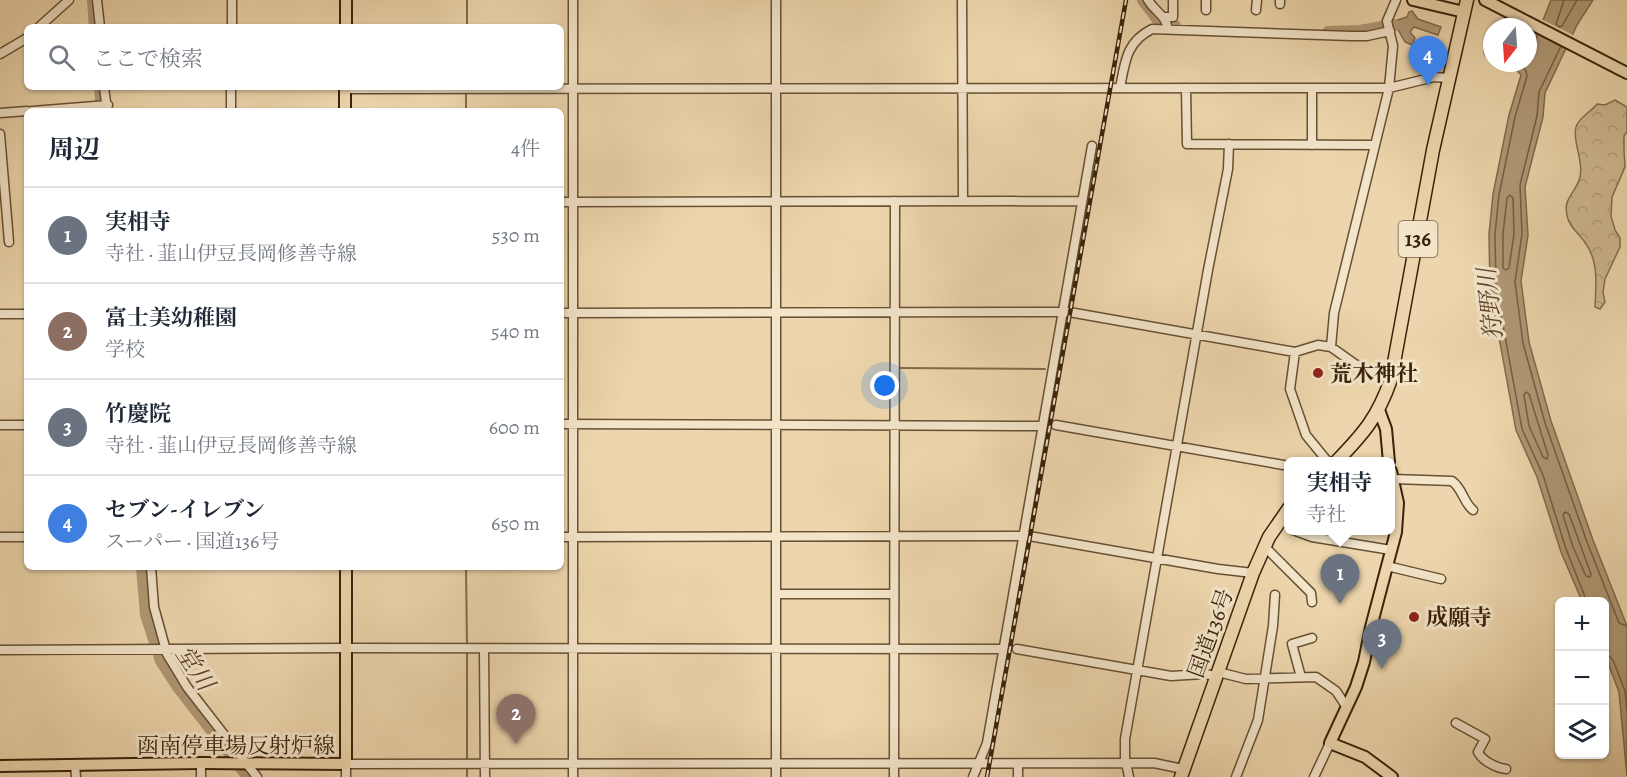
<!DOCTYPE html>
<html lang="ja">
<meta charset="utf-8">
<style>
body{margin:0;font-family:Alegreya,"Noto Serif JP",serif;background:#f6f6f7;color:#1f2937}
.controls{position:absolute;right:18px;bottom:18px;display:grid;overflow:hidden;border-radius:9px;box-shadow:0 2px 4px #0004}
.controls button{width:54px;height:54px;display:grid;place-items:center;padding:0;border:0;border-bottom:2px solid #e0e1e3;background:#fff;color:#1f2937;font:30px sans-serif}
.compass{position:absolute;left:1483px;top:18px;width:54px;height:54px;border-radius:50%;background:#fff;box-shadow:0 2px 4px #0004;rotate:197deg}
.you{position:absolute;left:885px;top:386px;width:21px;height:21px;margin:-15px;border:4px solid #fff;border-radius:50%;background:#1a73e8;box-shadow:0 0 0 9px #1a73e833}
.badge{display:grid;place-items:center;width:39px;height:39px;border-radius:50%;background:#1a73e8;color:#fff;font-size:20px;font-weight:700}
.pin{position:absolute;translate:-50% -50px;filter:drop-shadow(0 2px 3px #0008)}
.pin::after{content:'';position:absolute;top:32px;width:21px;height:18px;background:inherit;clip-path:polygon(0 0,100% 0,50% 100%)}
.popup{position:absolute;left:1284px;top:457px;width:111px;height:78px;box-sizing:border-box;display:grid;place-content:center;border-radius:9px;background:#fff;filter:drop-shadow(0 2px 4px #0005);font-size:20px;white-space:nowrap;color:#747a83}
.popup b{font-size:22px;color:#1f2937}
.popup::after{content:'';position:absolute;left:50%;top:100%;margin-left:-12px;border:12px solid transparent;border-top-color:#fff}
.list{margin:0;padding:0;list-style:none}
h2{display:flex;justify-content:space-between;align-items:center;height:78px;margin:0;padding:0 24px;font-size:26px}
h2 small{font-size:20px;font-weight:400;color:#747a83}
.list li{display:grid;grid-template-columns:39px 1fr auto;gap:18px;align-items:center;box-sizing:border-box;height:96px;padding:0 24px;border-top:2px solid #e0e1e3}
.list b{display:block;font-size:22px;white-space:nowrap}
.list p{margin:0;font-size:20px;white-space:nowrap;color:#747a83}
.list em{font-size:20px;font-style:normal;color:#747a83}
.icon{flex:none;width:33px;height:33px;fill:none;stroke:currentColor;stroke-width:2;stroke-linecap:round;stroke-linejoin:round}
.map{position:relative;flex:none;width:1627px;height:777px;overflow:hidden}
.search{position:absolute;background:#fff;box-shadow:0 2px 4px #0004;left:24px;top:24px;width:540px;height:66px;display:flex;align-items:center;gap:15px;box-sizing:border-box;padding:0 21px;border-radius:9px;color:#747a83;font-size:22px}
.panel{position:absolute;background:#fff;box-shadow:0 2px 4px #0004;left:24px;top:108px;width:540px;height:462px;border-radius:9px}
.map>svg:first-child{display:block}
</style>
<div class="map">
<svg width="1627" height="777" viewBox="0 0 1627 777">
<defs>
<pattern id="forest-crowns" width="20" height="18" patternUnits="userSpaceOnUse" patternTransform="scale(1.5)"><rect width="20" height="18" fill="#cfb891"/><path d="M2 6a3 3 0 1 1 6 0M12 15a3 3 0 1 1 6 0" fill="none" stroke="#b29e7c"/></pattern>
</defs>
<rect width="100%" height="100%" fill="#edd6ad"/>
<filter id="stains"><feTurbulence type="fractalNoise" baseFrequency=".00333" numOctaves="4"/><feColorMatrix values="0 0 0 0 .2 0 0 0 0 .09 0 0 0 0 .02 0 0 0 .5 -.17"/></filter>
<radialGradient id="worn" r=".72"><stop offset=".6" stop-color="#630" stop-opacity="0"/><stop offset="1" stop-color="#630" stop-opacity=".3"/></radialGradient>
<!-- forest -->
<path fill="url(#forest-crowns)" stroke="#846e4e" stroke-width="1.5" d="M1615,100L1627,107V132L1624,136V151L1625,167L1612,197L1611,216L1615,230L1620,238V247L1605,279L1603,292L1605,302L1600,309L1595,307C1596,283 1599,260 1584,241C1579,234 1570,227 1568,219C1561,198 1576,194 1580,177C1584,159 1572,143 1576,127C1579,117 1591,112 1597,104L1605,105Z"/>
<!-- water -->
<path fill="#b09976" stroke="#816a4b" stroke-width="1.5" d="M1551,0H1593L1577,25L1545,93L1543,117L1525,187L1528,235L1521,281L1529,342L1551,421L1593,540L1627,626V776L1619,692L1605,655L1604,602L1582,601L1561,552L1537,477L1516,430L1490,288L1489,234L1493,194L1509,115L1521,75L1513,66L1514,63H1528V58Z
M1412,11L1418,19L1441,27L1438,35L1414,27L1410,32L1415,38L1412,45L1405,42L1397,28L1381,31L1379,26L1407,17L1409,12Z"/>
<!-- pier -->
<path fill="#edd6ad" d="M1541,19L1575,36L1574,40L1539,22Z"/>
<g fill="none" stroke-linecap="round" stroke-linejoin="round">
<!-- shore -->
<path stroke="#755e40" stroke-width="1.5" d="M1564,0L1556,24L1559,27L1562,26L1577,0
M1561,46L1539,92L1537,116L1520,185L1522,234L1515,282L1523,343L1545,423L1587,542L1619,623L1627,626
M1520,63L1526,71L1527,76L1515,117L1499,195L1495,234L1496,287L1522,429L1543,475L1566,549L1587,602
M1510,195L1513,198L1514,234L1509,268L1506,270L1503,268V234L1507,198Z
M1526,392L1529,394L1548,455L1547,459L1543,457L1529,426L1524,395Z
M1565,512L1569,514L1591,574L1590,577L1586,576L1573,547L1563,515Z
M1604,656H1609L1613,660L1625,691L1627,712"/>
<!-- stream -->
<path stroke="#816a4b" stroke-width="2" d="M467,27V0
M466,93V111
M898,368L1045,369
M466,567L467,645
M467,651V759
M467,767V777"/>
<!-- river -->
<path stroke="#b09976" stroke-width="12" d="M93,0L95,27
M1143,0L1159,21L1175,26
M1328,32L1360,31L1394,25
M1489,52L1492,53
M100,87L102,111
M142,567L146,615L161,661L178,687L248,777"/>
<defs>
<path id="minor" d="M97,0L100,27
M573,0V777
M776,0V777
M962,0L963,201
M1148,0C1156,13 1165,14 1168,29
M1206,0V10
M1280,4V0
M1256,10L1257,0
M1165,17H1173V0
M39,27L69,0
M232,27V0
M0,54L27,38
M104,87L107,110
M1120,88C1125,62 1126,42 1152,29L1351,36H1367L1390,31
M1186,88L1187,144L1374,145
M1312,88V145
M345,89L1389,88L1434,77L1449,78
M32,111L108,105
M231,111V87
M0,113L27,111
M0,134L9,242
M561,202L1082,201
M561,313L1069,312L1295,352L1318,345L1331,347L1355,364L1391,379
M0,314H27
M1331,347L1334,313L1389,88L1393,46L1387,21L1396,0
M1295,352L1290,389L1306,435L1328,462
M561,424L1042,426
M0,425H27
M1056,425L1289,466
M1393,479L1452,481C1463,489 1463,502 1473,510
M1293,530L1312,537L1391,550
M0,537H27
M561,537L1029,536L1218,569L1253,573
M1264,546L1311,593L1312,602
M1387,566L1441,579
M151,567L154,607L167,654L187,687L257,777
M776,594H894
M484,649L485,777
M1017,649L1171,676L1204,674L1217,676
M0,650L346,648L1003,649
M1218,672L1246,679L1316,677L1336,691L1346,706
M1301,677L1292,644L1312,638
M1456,723L1485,739L1478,752C1482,761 1497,768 1506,769
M1018,764V777
M75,765L76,777
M201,777V764
M346,777V764L1154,763L1183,769
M894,777L895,201
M973,777L987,743L1092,146
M1129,777L1125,758V739L1208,270L1228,169L1229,144
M1236,777L1258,720L1273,626L1275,595
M1314,777L1330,743"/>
<path id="major" d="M1413,0L1464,12
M1485,0L1627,73
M346,27V0
M345,111V87
M1379,410L1386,429L1389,462
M1391,471L1398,503L1396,532L1371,627L1364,662L1356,687L1330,743L1365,757L1392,777
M0,766L201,763L346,764V567"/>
<path id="highway" d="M1336,462C1364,433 1378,417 1391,379L1433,150L1467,0
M1181,777L1253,573L1269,537L1289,508"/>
</defs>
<!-- minor casing -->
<use href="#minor" stroke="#675033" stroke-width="11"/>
<!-- major casing -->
<use href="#major" stroke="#3a230a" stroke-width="14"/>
<!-- highway casing -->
<use href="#highway" stroke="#3a230a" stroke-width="15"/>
<!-- minor -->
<use href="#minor" stroke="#f3e4ca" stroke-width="8"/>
<!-- major -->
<use href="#major" stroke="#edd6ad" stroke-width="10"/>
<!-- highway -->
<use href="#highway" stroke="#edd6ad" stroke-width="12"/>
<defs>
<path id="rail" d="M987,777L1126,0"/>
</defs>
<!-- rail casing -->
<use href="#rail" stroke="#3a230a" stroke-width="4.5"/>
<!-- rail -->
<use href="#rail" stroke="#f3e4ca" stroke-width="2" stroke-dasharray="7" stroke-linecap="butt"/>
</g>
<!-- markers -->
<g fill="#8f2418" stroke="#f3e4ca" stroke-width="2">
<circle cx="1318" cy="373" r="6"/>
<circle cx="1414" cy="617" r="6"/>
</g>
<g text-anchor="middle" stroke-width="6" stroke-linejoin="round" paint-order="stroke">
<!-- shield labels -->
<rect fill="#f3e4ca" stroke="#725d44" stroke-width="1.5" x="1398.5" y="221" width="39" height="36" rx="4.5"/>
<g font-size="21" font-weight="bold" fill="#3a230a">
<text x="1418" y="246">136</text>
</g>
<!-- poi labels -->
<g font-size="22" font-weight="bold" fill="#3a230a" stroke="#f3e4ca" text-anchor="start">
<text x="1330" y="381">荒木神社</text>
<text x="1426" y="625">成願寺</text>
</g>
<!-- street labels -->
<g font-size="22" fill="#3a230a" stroke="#f3e4ca">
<text transform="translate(1210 633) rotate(-70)" y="8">国道136号</text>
<text x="236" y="753">函南停車場反射炉線</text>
</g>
<!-- water labels -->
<g font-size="24" font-style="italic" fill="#5d462a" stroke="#f3e4ca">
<text transform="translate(1490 304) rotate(-96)" y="8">狩野川</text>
<text transform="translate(195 668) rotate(56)" y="8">堂川</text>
</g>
</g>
<rect width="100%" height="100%" filter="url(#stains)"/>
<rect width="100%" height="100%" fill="url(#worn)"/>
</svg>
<div class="controls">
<button>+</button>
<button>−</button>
<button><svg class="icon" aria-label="layers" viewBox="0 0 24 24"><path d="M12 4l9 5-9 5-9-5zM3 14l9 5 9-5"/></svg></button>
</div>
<svg class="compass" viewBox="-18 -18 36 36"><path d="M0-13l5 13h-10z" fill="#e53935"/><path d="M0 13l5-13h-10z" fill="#747a83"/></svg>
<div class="you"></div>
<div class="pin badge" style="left:1340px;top:604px;background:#6b7280">1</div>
<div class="popup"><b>実相寺</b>寺社</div>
<div class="pin badge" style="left:516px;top:744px;background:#8d6e63">2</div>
<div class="pin badge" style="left:1382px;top:669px;background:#6b7280">3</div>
<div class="pin badge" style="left:1428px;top:86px;background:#3f7fe0">4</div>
<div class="search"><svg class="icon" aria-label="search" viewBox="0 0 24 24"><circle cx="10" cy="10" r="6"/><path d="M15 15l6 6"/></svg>ここで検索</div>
<section class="panel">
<h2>周辺<small>4件</small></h2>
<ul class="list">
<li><span class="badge" style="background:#6b7280">1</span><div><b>実相寺</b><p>寺社 · 韮山伊豆長岡修善寺線</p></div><em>530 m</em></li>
<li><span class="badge" style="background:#8d6e63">2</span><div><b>富士美幼稚園</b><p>学校</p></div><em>540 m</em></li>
<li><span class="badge" style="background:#6b7280">3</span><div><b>竹慶院</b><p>寺社 · 韮山伊豆長岡修善寺線</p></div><em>600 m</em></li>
<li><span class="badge" style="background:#3f7fe0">4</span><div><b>セブン-イレブン</b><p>スーパー · 国道136号</p></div><em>650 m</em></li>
</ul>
</section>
</div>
